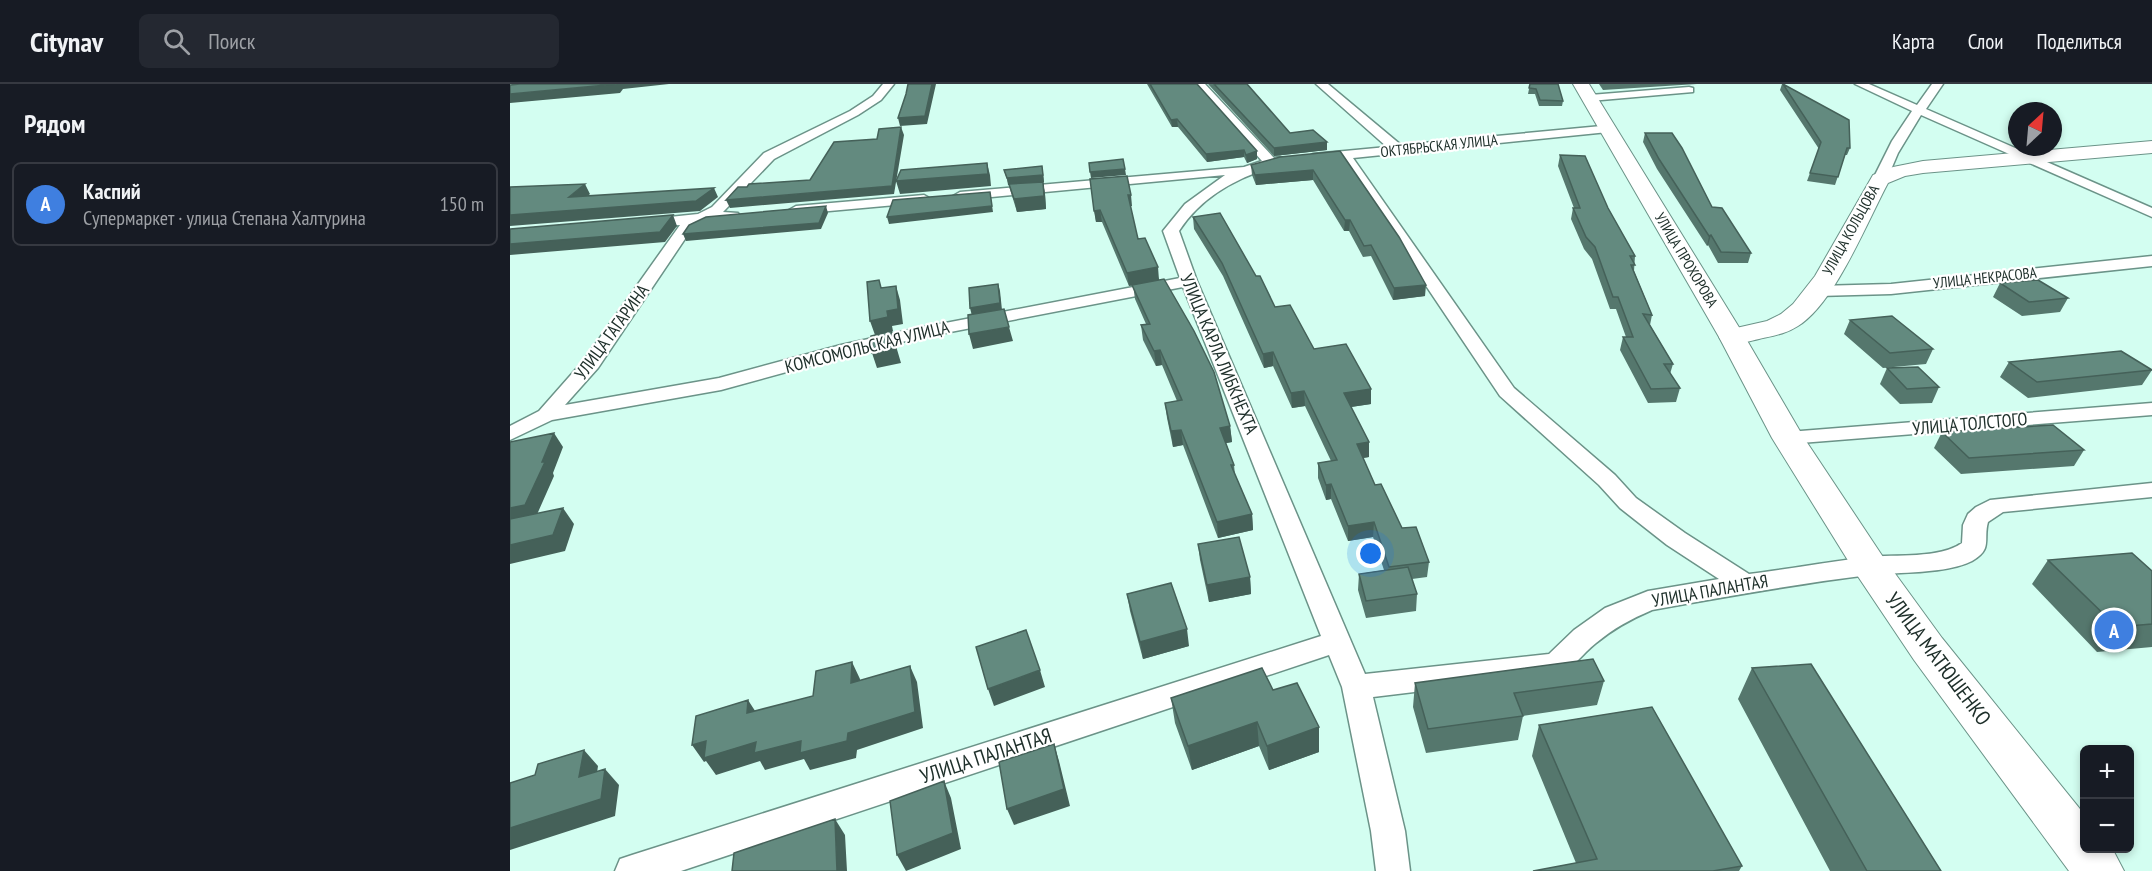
<!DOCTYPE html>
<html lang="ru">
<meta charset="utf-8">
<style>
body{margin:0;font-family:"PT Sans Narrow",sans-serif;background:#242831;color:#f1f3f6}
.controls{position:absolute;right:18px;bottom:18px;display:grid;overflow:hidden;border-radius:9px;box-shadow:0 3px 9px #0003}
.controls button{width:54px;height:54px;display:grid;place-items:center;padding:0;border:0;border-bottom:2px solid #363941;background:#171b24;color:#f1f3f6;font:30px sans-serif}
.compass{position:absolute;left:1498px;top:18px;width:54px;height:54px;border-radius:50%;background:#171b24;box-shadow:0 3px 9px #0003;rotate:26deg}
.you{position:absolute;left:861px;top:470px;width:21px;height:21px;margin:-15px;border:4px solid #fff;border-radius:50%;background:#1a73e8;box-shadow:0 0 0 9px #1a73e833}
.badge{display:grid;place-items:center;width:39px;height:39px;border-radius:50%;background:#db2777;color:#fff;font-size:20px;font-weight:700}
.pin{position:absolute;translate:-50% -50%;border:3px solid #fff;box-shadow:0 2px 6px #0006}
.list{margin:0;padding:0;list-style:none}
h2{display:flex;justify-content:space-between;align-items:center;height:78px;margin:0;padding:0 24px;font-size:26px}
h2 small{font-size:20px;font-weight:400;color:#9ea1a6}
.list li{display:grid;grid-template-columns:39px 1fr auto;gap:18px;align-items:center;box-sizing:border-box;height:84px;margin:0 12px 12px;padding:0 12px;border:2px solid #363941;border-radius:9px}
.list b{display:block;font-size:22px;white-space:nowrap}
.list p{margin:0;font-size:20px;white-space:nowrap;color:#9ea1a6}
.list em{font-size:20px;font-style:normal;color:#9ea1a6}
.icon{flex:none;width:33px;height:33px;fill:none;stroke:currentColor;stroke-width:2;stroke-linecap:round;stroke-linejoin:round}
.map{position:relative;flex:none;width:1642px;height:787px;overflow:hidden}
header{display:flex;align-items:center;gap:36px;box-sizing:border-box;height:84px;padding:0 30px;background:#171b24;border-bottom:2px solid #363941}
header strong{font-size:28px}
nav{display:flex;gap:33px;margin-inline-start:auto;font-size:21px}
.search{width:420px;height:54px;background:#242831;display:flex;align-items:center;gap:15px;box-sizing:border-box;padding:0 21px;border-radius:9px;color:#9ea1a6;font-size:22px}
main{display:flex}
aside{flex:1;background:#171b24}
.map>svg:first-child{display:block}
</style>
<header>
<strong>Citynav</strong>
<div class="search"><svg class="icon" aria-label="search" viewBox="0 0 24 24"><circle cx="10" cy="10" r="6"/><path d="M15 15l6 6"/></svg>Поиск</div>
<nav><a>Карта</a><a>Слои</a><a>Поделиться</a></nav>
</header>
<main>
<aside>
<h2>Рядом<small></small></h2>
<ul class="list">
<li><span class="badge" style="background:#3f7fe0">A</span><div><b>Каспий</b><p>Супермаркет · улица Степана Халтурина</p></div><em>150 m</em></li>
</ul>
</aside>
<div class="map">
<svg width="1642" height="787" viewBox="0 0 1642 787">
<rect width="100%" height="100%" fill="#d3fef1"/>
<g fill="none" stroke-linecap="round" stroke-linejoin="round">
<defs>
<path id="street" d="M373,0H384L371,16L348,31L264,75L213,128L228,129L230,132L228,135L195,139L181,146L88,284L55,321L209,294L331,261L404,245L670,194L653,147L675,120L715,91L450,116L443,112L450,108L734,83L752,77L684,0H695L764,74L770,73L777,77L775,80C733,90 693,110 669,147L687,197L855,590L1039,570L1064,546L1095,524L1138,507L1209,495L1157,461L1110,424L1089,401L990,312L831,75L798,77L797,74L803,70L877,63L806,0H818L891,61L1102,41L1104,44L1098,48L843,74L1004,304L1105,391L1126,414L1175,449L1239,490C1279,485 1318,478 1358,473C1385,470 1430,475 1452,459L1453,441L1458,430L1466,423L1480,416L1642,399V413L1493,428L1478,438C1473,456 1483,465 1462,477C1437,490 1388,488 1359,491C1286,500 1214,513 1142,526C1121,535 1104,544 1086,559C1072,570 1063,585 1046,591L863,613L895,747L900,787H866L861,747L832,603L819,571L171,787H105L110,775L122,771L811,552L673,203L404,255L342,270L211,306L42,336L0,356V342L29,327L74,276L170,141L136,143L129,139L131,136L188,130L202,123L254,69L340,27L363,12Z
M1345,0H1359L1407,21L1422,0H1433L1416,25L1642,124V133L1411,31L1388,69L1377,95L1375,98H1365L1363,95L1382,57L1402,27Z
M1179,3L1183,4V8L1080,17L1074,14L1080,11Z
M414,111L421,115L419,118L286,130L279,126L286,122Z
M1642,172V182L1381,210L1308,212L1302,211L1300,207L1302,203L1308,202L1381,200Z
M1642,319V331L1278,360L1270,359L1267,354L1270,349L1278,348Z"/>
<path id="secondary" d="M1642,57V69L1413,89L1395,92L1378,99C1357,138 1325,219 1288,242C1276,250 1262,252 1249,255C1236,258 1225,262 1213,259L1209,253L1213,247L1257,237L1271,230L1283,220L1305,192L1363,91L1383,83L1413,77Z"/>
<path id="primary" d="M1063,0H1079L1235,253L1294,354L1373,473L1432,554L1574,730V764H1602L1614,787H1559L1404,576L1347,491L1262,354L1209,253Z"/>
</defs>
<!-- street casing -->
<use href="#street" stroke="#6b9388" stroke-width="3"/>
<!-- secondary casing -->
<use href="#secondary" stroke="#6b9388" stroke-width="2"/>
<!-- primary casing -->
<use href="#primary" stroke="#6b9388" stroke-width="2"/>
<!-- street -->
<use href="#street" fill="#fff" fill-rule="evenodd"/>
<!-- secondary -->
<use href="#secondary" fill="#fff" fill-rule="evenodd"/>
<!-- primary -->
<use href="#primary" fill="#fff" fill-rule="evenodd"/>
</g>
<!-- wall -->
<path fill="#55776d" d="M637,0H687L747,67V75L737,79L734,73L697,78L668,43H662Z
M698,0H737L780,49L817,58V66L764,72Z
M1020,0L1053,17L1052,22H1029L1025,10H1018Z
M1089,0H1187L1093,6Z
M1272,0H1273L1340,64L1337,71H1335L1325,101L1297,97L1309,65L1270,6Z
M1135,49L1202,123L1241,169L1238,179H1208L1198,161L1197,162L1147,85L1133,58Z
M830,67L915,212L883,216L861,172L853,173L839,147H834L803,96L746,101L742,91L741,81Z
M1050,71L1098,124L1125,172L1124,187L1142,231L1140,241L1163,280L1160,290L1170,304L1166,318L1138,319L1110,266L1113,253H1116L1106,225H1100L1082,175L1074,165L1061,135L1063,124H1064L1048,82Z
M494,86L533,89L534,98H533L535,110L536,125L507,128Z
M580,95L622,122H620L628,155L649,195L720,342L722,358L716,359L724,381L725,391L742,430L743,446L708,454L673,361L663,363L657,334L655,319L667,317L652,281L646,282L633,256L631,241L636,240L625,215L623,201L619,202L592,138H586Z
M683,133L746,192L765,223L804,265L861,305V320L841,323L859,358V373L853,374L865,401L892,444L919,478L917,493L902,495L907,510L906,527L856,534L848,506L849,490L874,486L863,453L838,457L821,415L816,416L808,394V379L821,377L795,322L782,324L763,282L754,284L713,192L684,145Z
M1490,199L1558,214L1550,228L1512,232L1483,213Z
M1340,236L1423,265L1416,280L1373,284L1334,250Z
M1499,278L1642,286L1632,301L1518,314L1490,293Z
M1377,284L1429,303L1422,319L1390,320L1370,300Z
M1432,348L1574,366L1564,382L1451,390L1424,364Z
M688,460L740,493L741,510L699,518L690,476Z
M1538,476L1642,487V563L1587,568L1522,500Z
M617,510L679,562L633,575L620,527Z
M1242,584L1431,787H1320L1228,615Z
M1094,597L1087,621L1013,632L1008,656L916,669L903,623L905,599Z
M763,606L809,643V668L759,686L749,662L682,686L665,639L661,614Z
M1029,641L1232,782L1229,787H1023L1066,779L1022,672Z"/>
<!-- shaded-wall -->
<path fill="#456159" d="M107,0H159L113,5L110,9L0,19V10Z
M422,0H426L417,40L390,42L388,34Z
M667,35L668,43H662L661,36Z
M391,43L394,51L384,110L220,124L216,116L382,102Z
M817,58V66L764,72V64Z
M734,66V73L697,78L696,70Z
M747,67V75L737,79L736,71Z
M477,79L480,91L481,102L390,110L386,97Z
M532,82L534,98H533L535,110L536,125L507,128L504,115L533,98L498,101L497,94Z
M615,85L616,91L581,94L580,88Z
M803,86V96L746,101L745,91Z
M75,100L80,110L64,123L59,113Z
M204,104L208,113L190,127L0,142V131Z
M480,108L483,128L379,140L377,133Z
M618,111H621L622,122H620Z
M316,122L318,129L311,145L176,157L173,150Z
M590,126L592,138H586L584,127Z
M163,131L167,142L155,158L0,171V160Z
M835,136H840L839,147H834Z
M1201,151L1198,161L1197,162L1199,152Z
M648,183L649,196L619,202L617,189Z
M488,200L490,207L492,226L462,232L460,224Z
M916,201L915,212L883,216L884,204Z
M386,202L390,216L393,240L382,242L383,247L382,248L386,262L391,279L367,284L362,269L365,251L360,237L377,227Z
M499,243L503,257L463,265L459,250Z
M650,266L652,281L646,282L644,267Z
M763,268V282L754,284L753,270Z
M861,305V320L834,324V309Z
M794,307L795,322L782,324L781,309Z
M720,342L722,358L711,360L710,344Z
M671,346L673,361L663,363L661,347Z
M44,349L53,363L43,389L44,392L25,435L0,440V424L32,378Z
M859,358V373L846,375L847,360Z
M821,400V415L816,416V401Z
M53,424L64,440L55,467L0,480V461Z
M742,430L743,446L708,454L707,438Z
M864,438L863,453L838,457V442Z
M740,493L741,510L699,518L697,501Z
M677,545L679,562L633,575L630,558Z
M342,578L350,595L349,616L341,599Z
M400,582L407,598L413,644L347,666L346,674L300,686L294,675L255,686L250,677L206,691L196,677L194,678L182,661L196,657H291L338,649Z
M530,586L535,603L484,622L478,605Z
M238,616L249,633L237,629Z
M747,638L749,662L682,686L678,662Z
M809,643V668L759,686L757,662Z
M544,660L549,677L560,722L504,741L497,725Z
M74,666L88,682L84,710L69,693Z
M95,685L109,701L105,732L0,766V744Z
M434,697L441,714L451,765L396,787L387,771Z
M325,735L335,751L337,787H327Z"/>
<!-- building -->
<path fill="#638a7f" stroke="#456159" stroke-width="1.5" d="M10,0H107L0,10V1Z
M398,0H422L415,32L388,34L396,10Z
M640,0H687L747,67L736,71L734,66L696,70L667,35L661,36Z
M704,0H737L780,49L803,46L817,58L764,64Z
M1020,0H1048L1053,17L1030,16L1026,5L1019,4Z
M1273,0L1339,36L1340,64H1337L1328,93L1300,89L1311,58Z
M391,43L382,102L216,116L228,103H237L239,100L300,96L324,58L367,55L369,45Z
M1135,49H1162L1172,64L1202,123L1212,124L1241,169L1211,168L1201,151L1199,152L1149,75Z
M830,67L889,153L916,201L884,204L861,161L854,162L840,136H835L803,86L745,91L741,81L770,73Z
M1050,71L1075,72L1098,124L1125,172H1120L1125,181H1121L1142,231L1133,230L1163,280H1154L1170,304L1141,305L1113,253H1123L1108,213H1103L1085,163L1076,153L1063,124H1070Z
M613,75L615,85L580,88L579,79Z
M477,79L478,90L386,97L391,86Z
M532,82L533,91L497,94L494,86Z
M617,92L621,111H618L628,155L635,154L648,183L617,189L590,126L584,127L580,95Z
M533,98L534,112L504,115L499,100Z
M75,100L59,113L204,104L186,117L0,131V103Z
M480,108L482,122L377,133L383,116Z
M316,122L309,139L173,150L179,141L196,133Z
M710,129L746,192H750L765,223L780,221L804,265L836,260L861,305L834,309L859,358L847,360L865,401L871,400L892,444L906,443L919,478L879,483L864,438L838,442L821,400L816,401L808,379L827,376L794,307L781,309L763,268L753,270L712,179L683,133Z
M163,131L150,148L0,160V145Z
M654,195L684,247L704,288L720,342L710,344L724,381H721L742,430L707,438L671,346L661,347L655,319L672,316L650,266L644,267L631,241L640,240L622,201Z
M369,196L371,204L386,202L388,225L377,227L378,233L360,237L357,198Z
M1528,196L1558,214L1519,218L1490,199Z
M488,200L490,219L460,224L459,204Z
M494,225L499,243L459,250L458,231Z
M1382,232L1423,265L1380,269L1340,236Z
M381,247L385,264L362,269L361,252Z
M1611,267L1642,286L1527,298L1499,278Z
M1408,283L1429,303L1397,305L1377,284Z
M1543,341L1574,366L1459,374L1432,348Z
M44,349L32,378H35L15,421L0,424V358Z
M53,424L43,451L0,461V435Z
M729,453L740,493L697,501L688,460Z
M1622,469L1642,487V540L1607,543L1538,476Z
M898,483L907,510L856,517L849,490Z
M661,499L677,545L630,558L617,510Z
M516,546L530,586L478,605L466,563Z
M1083,575L1094,597L1004,609L1013,632L918,645L905,599Z
M342,578L341,599L400,582L405,628L338,649L337,657L290,669L291,657L244,669L246,658L194,674L196,657L182,661L186,632L238,616L237,629L303,612L306,587Z
M1301,580L1431,787H1357L1242,584Z
M752,584L763,606L787,599L809,643L757,662L747,638L678,662L661,614Z
M1142,623L1232,782L1203,787H1023L1087,775L1029,641Z
M544,660L554,705L497,725L489,678Z
M74,666L69,693L95,685L91,715L0,744V699L25,691L28,680Z
M434,697L443,749L387,771L380,717Z
M325,735L327,787H222L224,769Z"/>
<g text-anchor="middle" stroke-width="4.5" stroke-linejoin="round" paint-order="stroke">
<!-- far-street labels -->
<g font-size="15" fill="#1d2e29" stroke="#fff">
<text transform="translate(929 62) rotate(-6)" y="5">ОКТЯБРЬСКАЯ УЛИЦА</text>
<text transform="translate(1341 146) rotate(-61)" y="5">УЛИЦА КОЛЬЦОВА</text>
<text transform="translate(1176 176) rotate(59)" y="5">УЛИЦА ПРОХОРОВА</text>
<text transform="translate(1475 194) rotate(-6)" y="5">УЛИЦА НЕКРАСОВА</text>
</g>
<!-- street labels -->
<g font-size="18" fill="#1d2e29" stroke="#fff">
<text transform="translate(102 248) rotate(-54)" y="6">УЛИЦА ГАГАРИНА</text>
<text transform="translate(357 263) rotate(-14)" y="6">КОМСОМОЛЬСКАЯ УЛИЦА</text>
<text transform="translate(709 270) rotate(67)" y="6">УЛИЦА КАРЛА ЛИБКНЕХТА</text>
<text transform="translate(1460 340) rotate(-5)" y="6">УЛИЦА ТОЛСТОГО</text>
<text transform="translate(1200 507) rotate(-10)" y="6">УЛИЦА ПАЛАНТАЯ</text>
</g>
<!-- near-street labels -->
<g font-size="21" fill="#1d2e29" stroke="#fff">
<text transform="translate(1428 575) rotate(53)" y="7">УЛИЦА МАТЮШЕНКО</text>
<text transform="translate(476 672) rotate(-18)" y="7">УЛИЦА ПАЛАНТАЯ</text>
</g>
</g>
</svg>
<div class="controls">
<button>+</button>
<button>−</button>
</div>
<svg class="compass" viewBox="-18 -18 36 36"><path d="M0-13l5 13h-10z" fill="#e53935"/><path d="M0 13l5-13h-10z" fill="#9ea1a6"/></svg>
<div class="you"></div>
<div class="pin badge" style="left:1604px;top:546px;background:#3f7fe0">A</div>
</div>
</main>
